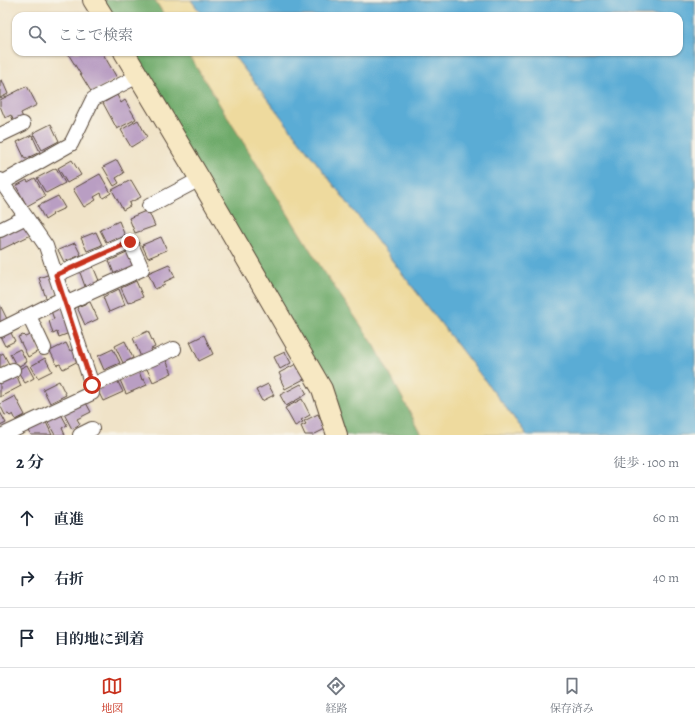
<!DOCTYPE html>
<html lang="ja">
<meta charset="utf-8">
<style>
body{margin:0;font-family:Alegreya,"Noto Serif JP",serif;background:#f2f2f3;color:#1f2937}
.stop{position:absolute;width:12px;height:12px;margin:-9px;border:3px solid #c8321e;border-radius:50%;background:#fff}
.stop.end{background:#c8321e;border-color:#fff;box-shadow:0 1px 4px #0008}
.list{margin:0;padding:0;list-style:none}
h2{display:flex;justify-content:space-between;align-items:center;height:52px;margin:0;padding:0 16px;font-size:17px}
h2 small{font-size:13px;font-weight:400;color:#747a83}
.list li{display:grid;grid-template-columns:26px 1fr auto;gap:12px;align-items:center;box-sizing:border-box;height:60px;padding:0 16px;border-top:1px solid #e0e1e3}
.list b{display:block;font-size:15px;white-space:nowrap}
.list em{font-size:13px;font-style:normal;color:#747a83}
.icon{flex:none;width:22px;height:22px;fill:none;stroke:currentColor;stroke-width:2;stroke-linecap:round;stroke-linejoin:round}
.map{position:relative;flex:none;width:695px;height:435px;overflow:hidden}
.search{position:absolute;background:#fff;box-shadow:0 1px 3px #0004;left:12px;right:12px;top:12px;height:44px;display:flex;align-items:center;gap:10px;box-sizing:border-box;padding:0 14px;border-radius:12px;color:#747a83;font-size:15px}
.sheet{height:232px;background:#fff}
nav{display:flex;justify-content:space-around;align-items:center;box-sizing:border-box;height:56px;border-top:1px solid #e0e1e3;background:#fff;font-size:11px;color:#747a83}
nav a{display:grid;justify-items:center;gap:2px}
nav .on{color:#c8321e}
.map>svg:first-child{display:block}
</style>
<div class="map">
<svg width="695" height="435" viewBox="0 0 695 435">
<rect width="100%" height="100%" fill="#f7f3e8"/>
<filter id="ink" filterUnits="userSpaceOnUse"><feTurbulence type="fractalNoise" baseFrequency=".025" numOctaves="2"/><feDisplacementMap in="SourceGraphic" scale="8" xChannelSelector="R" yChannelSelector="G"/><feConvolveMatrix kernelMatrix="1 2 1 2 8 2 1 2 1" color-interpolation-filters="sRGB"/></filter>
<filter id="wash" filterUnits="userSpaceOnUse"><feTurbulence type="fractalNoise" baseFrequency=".012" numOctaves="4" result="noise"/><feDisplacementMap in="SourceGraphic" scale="16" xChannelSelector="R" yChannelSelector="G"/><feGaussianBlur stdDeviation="0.9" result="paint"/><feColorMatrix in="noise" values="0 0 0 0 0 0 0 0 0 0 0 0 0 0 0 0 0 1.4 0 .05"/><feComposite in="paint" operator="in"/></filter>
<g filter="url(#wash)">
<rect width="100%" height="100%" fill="#f0e3c8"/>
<!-- forest -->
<path fill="#6eaa6a" stroke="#546a44" d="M99,0H155L165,16H108Z
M129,52H187L321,267L375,346L422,435H344Z"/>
<!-- sand -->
<path fill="#eeda9e" stroke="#94825e" d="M155,0H191L203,16H165Z
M187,52H231L527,435H422L375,346L321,267Z"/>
<!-- water -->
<path fill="#5aacd5" stroke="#4a6b7a" d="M191,0H695V435H527L231,52H679V16H203Z"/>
<g id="blocks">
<!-- building -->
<path fill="#b99ec3" d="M67,52H102L117,78L92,93Z
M2,80L8,94L0,98V81Z
M27,86L37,105L21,113L23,118L14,122L11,115L5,118L0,106V100Z
M117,95L121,103L125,100L136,119L117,129L103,103Z
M138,120L147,137L131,147L121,130Z
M51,124L59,141L42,150L33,133Z
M32,135L40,152L25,159L17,142Z
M72,160L81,175L67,183L58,168Z
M117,160L124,173L116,178L119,183L114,186L103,167Z
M56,168L65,183L46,193L37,178Z
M100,174L111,193L103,198L101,193L94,197L96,200L84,207L73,189Z
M35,178L45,196L27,206L16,186L27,180L28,182Z
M131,180L141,197L129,203L130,206L123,210L112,190Z
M58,196L65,208L52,214L53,215L45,220L38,206Z
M148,210L155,226L135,233L129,218Z
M24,221L31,235L0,250V232Z
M119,221L125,236L116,240L115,238L106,242L100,230Z
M96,232L102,245L87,251L81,238Z
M161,237L167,250L148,258L142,245Z
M75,243L81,255L64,262L58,250Z
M129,252L136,269L115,276L109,261Z
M92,264L100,283L86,289L79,270Z
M169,264L175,277L164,282L165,285L155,289L148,273Z
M50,274L57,294L46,298L39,278Z
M136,281L143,297L128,303L121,288Z
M119,289L125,305L109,312L103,297Z
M90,302L98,319L85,325L77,307Z
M0,305L7,319L0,323Z
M62,307L72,332L59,337L57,332L53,334L49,321L54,319L51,311Z
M10,331L15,341L5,346L0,336Z
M148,331L155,347L151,349L152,352L141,357L133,338Z
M32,334L40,350L28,357L18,337L23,335L25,337Z
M204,335L213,354L199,361L190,342Z
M125,341L133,358L123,363L115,346Z
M66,343L70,351L74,349L80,360L63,369L60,364L57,365L50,351Z
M20,349L27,362L17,367L10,354Z
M113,349L120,363L104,370L98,356Z
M285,352L291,363L280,369L274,357Z
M3,353L9,364L0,369V355Z
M45,358L52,371L38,378L31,366Z
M165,358L172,373L153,382L146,367Z
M298,363L306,378L285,389L280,378L281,377L279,373Z
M27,365L34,378L25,383L17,370Z
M139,371L142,380L144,379L147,385L126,394L120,380Z
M16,374L21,386L0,397V382Z
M117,380L123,392L103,401L97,389Z
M59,381L66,395L50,403L43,389Z
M268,384L274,395L262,401L256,390Z
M301,384L307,394L286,406L280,395Z
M15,396L25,415L16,420L13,414L10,416L8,414L5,415L0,405V404Z
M302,399L310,415L301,420L303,422L295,426L285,408Z
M85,401L91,412L77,419L80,424L72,429L63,412Z
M0,412L6,423L0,426Z
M60,412L67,425L62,428L65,435H55L46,419Z
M318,414L325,429L313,435H305L301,426L306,424L304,421Z
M45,420L52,435H31L28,428Z"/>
</g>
</g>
<g filter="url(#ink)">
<use href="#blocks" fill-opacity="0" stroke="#564638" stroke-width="1"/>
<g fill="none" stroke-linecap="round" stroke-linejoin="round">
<defs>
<path id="street" d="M0,135L23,124
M0,180L26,217L0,230
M2,183L71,144L93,99L138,76
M149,206L200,179
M56,275L130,242L142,269L65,304
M29,316L44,348
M0,330L64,298
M0,376L13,370
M92,385L174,349
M3,435L92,393V385L46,246L26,217
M80,435L92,429"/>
<path id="secondary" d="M93,0L103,16
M124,52L200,179L322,389L337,435"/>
</defs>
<!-- street casing -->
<use href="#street" stroke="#564638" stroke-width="16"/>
<!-- secondary casing -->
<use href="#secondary" stroke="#564638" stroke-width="22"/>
<!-- street -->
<use href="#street" stroke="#fff" stroke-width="14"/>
<!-- secondary -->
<use href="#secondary" stroke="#f7e8c3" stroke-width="20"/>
</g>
</g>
<g fill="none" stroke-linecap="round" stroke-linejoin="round" filter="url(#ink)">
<!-- route -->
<path stroke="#c8321e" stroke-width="5" d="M92,385L56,275L130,242"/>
</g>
</svg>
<div class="stop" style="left:92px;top:385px"></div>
<div class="stop end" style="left:130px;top:242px"></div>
<div class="search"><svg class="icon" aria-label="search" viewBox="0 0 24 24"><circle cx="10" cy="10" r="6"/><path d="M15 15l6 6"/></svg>ここで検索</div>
</div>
<section class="sheet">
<h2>2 分<small>徒歩 · 100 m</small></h2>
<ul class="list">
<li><svg class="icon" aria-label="ahead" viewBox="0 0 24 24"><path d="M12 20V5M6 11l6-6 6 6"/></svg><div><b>直進</b></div><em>60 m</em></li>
<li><svg class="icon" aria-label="right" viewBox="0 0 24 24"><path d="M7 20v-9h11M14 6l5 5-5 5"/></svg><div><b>右折</b></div><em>40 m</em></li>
<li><svg class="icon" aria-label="arrive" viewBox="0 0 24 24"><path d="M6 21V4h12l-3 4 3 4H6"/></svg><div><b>目的地に到着</b></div></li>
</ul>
</section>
<nav>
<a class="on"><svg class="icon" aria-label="map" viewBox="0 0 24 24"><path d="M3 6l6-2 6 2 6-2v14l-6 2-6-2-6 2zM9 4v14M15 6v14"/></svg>地図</a>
<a><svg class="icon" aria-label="directions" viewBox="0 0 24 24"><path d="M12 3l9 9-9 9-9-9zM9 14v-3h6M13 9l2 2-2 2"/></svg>経路</a>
<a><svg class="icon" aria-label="saved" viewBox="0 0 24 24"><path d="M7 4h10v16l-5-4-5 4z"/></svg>保存済み</a>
</nav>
